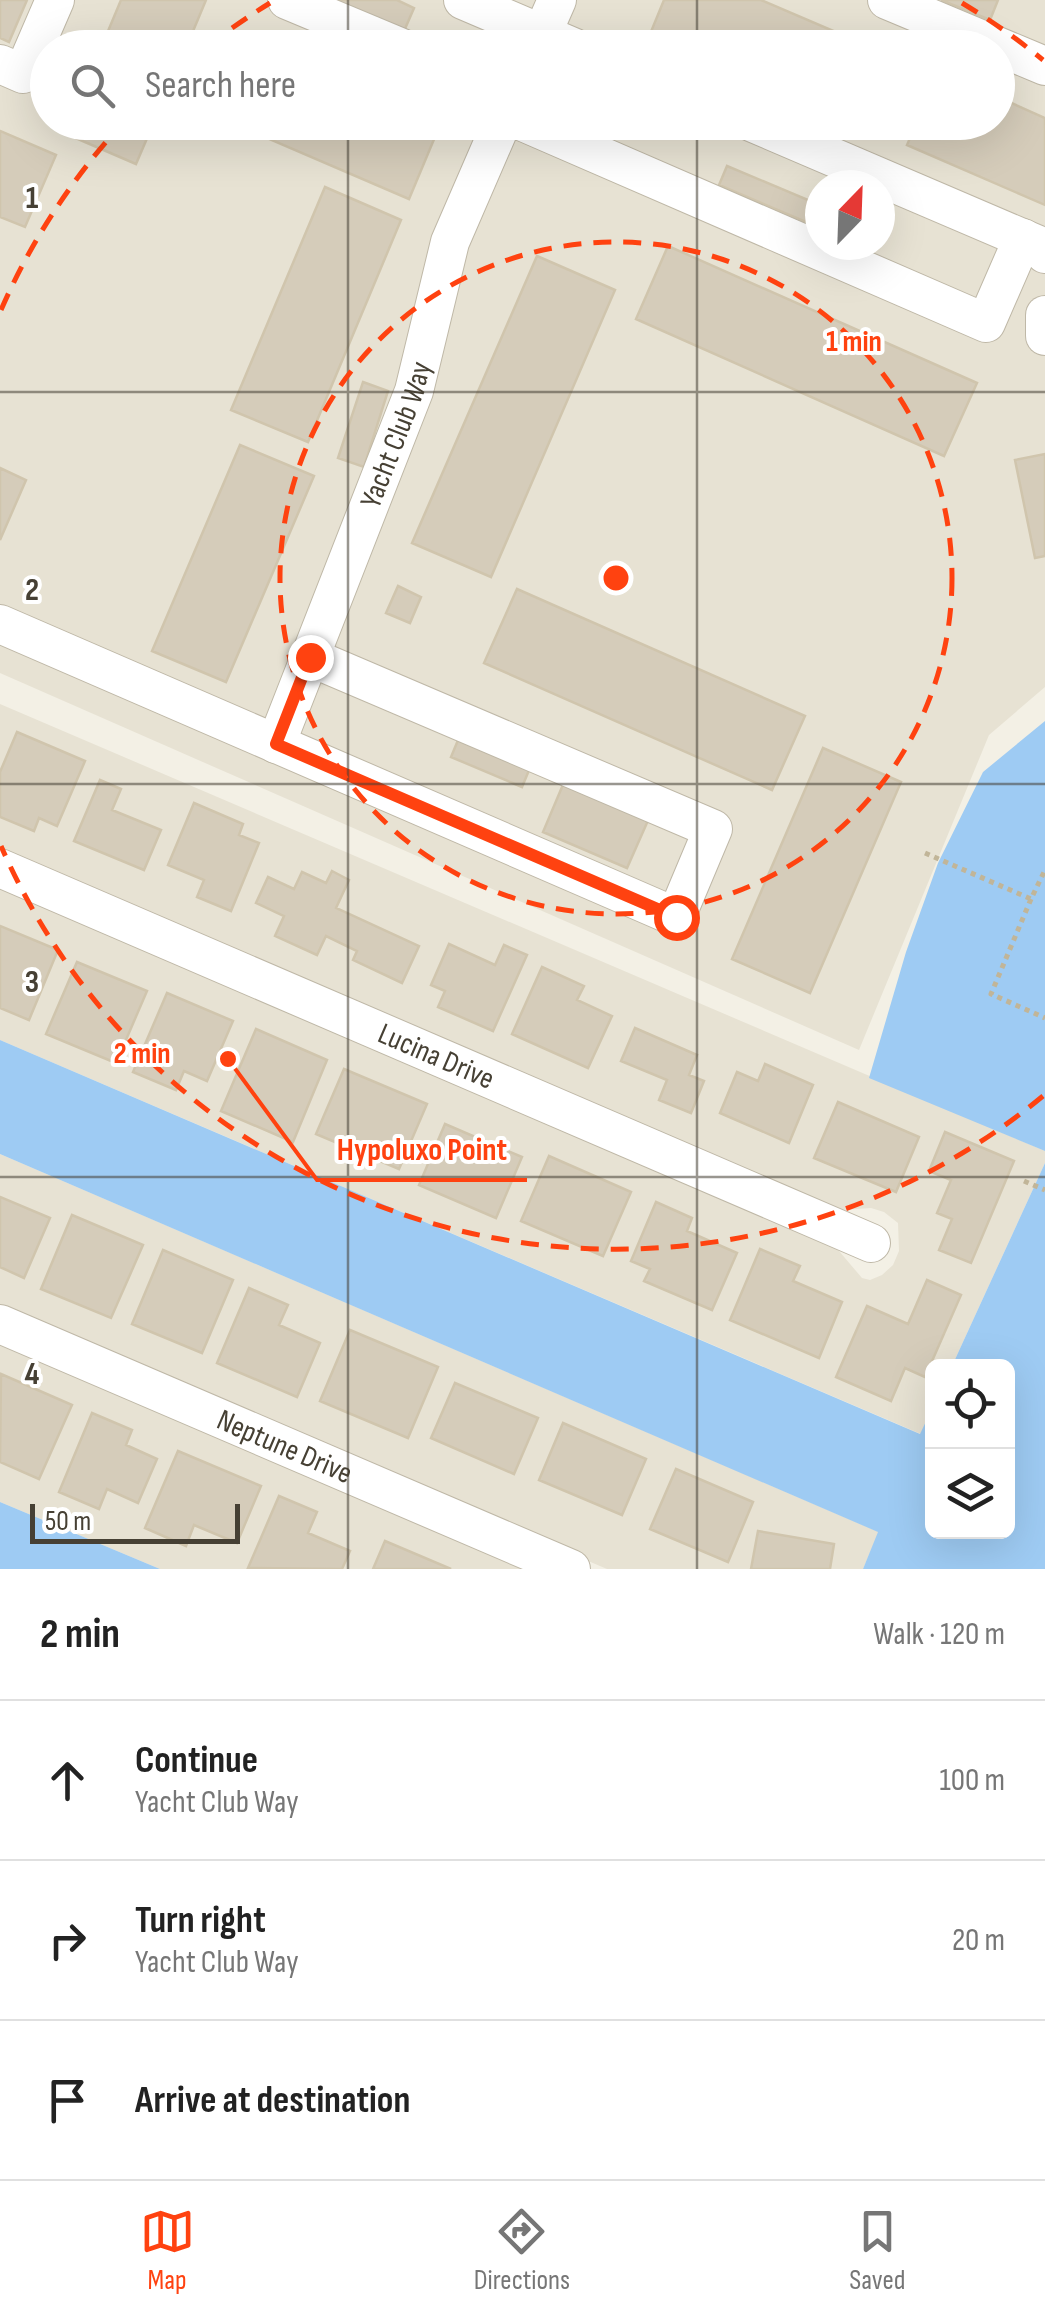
<!DOCTYPE html>
<meta charset="utf-8">
<style>
body{margin:0;font-family:"Sofia Sans Condensed",sans-serif;background:#f2f2f2;color:#222}
.controls{position:absolute;right:30px;bottom:30px;display:grid;overflow:hidden;border-radius:15px;box-shadow:0 10px 40px #0002}
.controls button{width:90px;height:90px;display:grid;place-items:center;padding:0;border:0;border-bottom:2px solid #e0e0e0;background:#fff;color:#222;font:50px sans-serif}
.compass{position:absolute;left:805px;top:170px;width:90px;height:90px;border-radius:50%;background:#fff;box-shadow:0 10px 40px #0002;rotate:23deg}
.scale{position:absolute;left:30px;bottom:25px;width:210px;box-sizing:border-box;padding-left:10px;border:5px solid #464034;border-top:0;font-size:28px;line-height:35px;white-space:nowrap;color:#464034;-webkit-text-stroke:8px #fff;paint-order:stroke}
.stop{position:absolute;width:30px;height:30px;margin:-22px;border:8px solid #ff4210;border-radius:50%;background:#fff}
.stop.end{background:#ff4210;border-color:#fff;box-shadow:0 2px 10px #0008}
.list{margin:0;padding:0;list-style:none}
h2{display:flex;justify-content:space-between;align-items:center;height:130px;margin:0;padding:0 40px;font-size:42px}
h2 small{font-size:32px;font-weight:400;color:#767676}
.list li{display:grid;grid-template-columns:65px 1fr auto;gap:30px;align-items:center;box-sizing:border-box;height:160px;padding:0 40px;border-top:2px solid #e0e0e0}
.list b{display:block;font-size:38px;white-space:nowrap}
.list p{margin:0;font-size:32px;white-space:nowrap;color:#767676}
.list em{font-size:32px;font-style:normal;color:#767676}
.icon{flex:none;width:55px;height:55px;fill:none;stroke:currentColor;stroke-width:2;stroke-linecap:round;stroke-linejoin:round}
.map{position:relative;flex:none;width:1045px;height:1569px;overflow:hidden}
.search{position:absolute;background:#fff;box-shadow:0 10px 40px #0002;left:30px;right:30px;top:30px;height:110px;display:flex;align-items:center;gap:25px;box-sizing:border-box;padding:0 35px;border-radius:55px;color:#767676;font-size:38px}
.sheet{height:610px;background:#fff}
nav{display:flex;justify-content:space-around;align-items:center;box-sizing:border-box;height:140px;border-top:2px solid #e0e0e0;background:#fff;font-size:28px;color:#767676}
nav a{display:grid;justify-items:center;gap:5px}
nav .on{color:#ff4210}
.map>svg:first-child{display:block}
</style>
<div class="map">
<svg width="1045" height="1569" viewBox="0 0 1045 1569">
<rect width="100%" height="100%" fill="#f3f0e5"/>
<!-- residential -->
<path fill="#e7e2d3" fill-rule="evenodd" d="M0,0H1045V687L989,735L859,1050L0,673ZM48,48H998V122H48ZM820,185H880V245H820Z
M0,704L1045,1151V1163L952,1366H932V1409L921,1434L0,1040V882L820,1237L839,1251L862,1278L870,1280L882,1275L893,1265L899,1251L898,1223L884,1212L871,1208L841,1210L0,853Z
M0,1154L879,1532L863,1569H607L0,1310Z
M0,1339L536,1569H160L0,1502Z"/>
<!-- water -->
<path fill="#9ecbf3" d="M1045,721V1151L869,1078L906,952L938,863L983,772Z
M0,1040L920,1434L932,1409V1532H1008V1366H952L1045,1163V1569H863L878,1532L0,1154Z
M0,1502L160,1569H0Z"/>
<!-- building -->
<path fill="#d5ccba" stroke="#d0c5ad" stroke-width="2.5" d="M0,0H27L9,42L0,38Z
M121,0H206L186,48H101Z
M331,0H397L414,8L404,31Z
M664,0H761L873,48H668L648,39Z
M941,0H998L990,20Z
M223,33L257,48H217Z
M998,97L1045,118V205L907,145L917,122H998Z
M68,122H154L136,164L64,133Z
M230,122H433L440,125L409,199Z
M0,131L56,155L25,227L0,217Z
M727,166L820,205V228L719,185Z
M325,187L401,220L308,442L231,410Z
M668,246L977,383L944,456L636,319Z
M537,256L615,290L491,577L412,543Z
M363,382L388,391L364,467L338,458Z
M240,445L314,476L226,682L152,651Z
M1045,454V556L1035,558L1015,460Z
M0,468L26,480L0,540Z
M398,586L421,597L410,623L386,613Z
M517,589L805,716L772,790L484,663Z
M17,732L85,761L57,826L39,818L34,831L0,817V772Z
M461,733L532,763L522,787L451,757Z
M823,748L901,782L810,993L732,959Z
M100,780L121,789L112,810L161,830L144,870L74,841Z
M565,780L650,816L627,868L543,832Z
M194,803L243,824L239,835L259,843L231,911L197,897L204,880L168,865Z
M332,871L349,880L336,908L419,946L402,983L353,960L357,951L326,936L317,955L275,936L284,916L256,903L268,877L294,889L302,872L326,883Z
M0,926L58,950L29,1020L0,1008Z
M449,944L495,965L504,945L527,955L493,1031L438,1007L445,991L431,985Z
M77,962L147,991L116,1063L46,1034Z
M542,967L584,986L577,1000L612,1016L588,1068L512,1034Z
M167,993L233,1021L207,1081L184,1071L176,1090L133,1072Z
M635,1028L697,1055L689,1075L704,1081L691,1113L659,1100L667,1080L621,1061Z
M256,1029L327,1060L293,1142L221,1111Z
M765,1064L813,1085L789,1143L720,1113L737,1072L758,1081Z
M344,1069L427,1104L399,1169L316,1134Z
M838,1102L919,1137L896,1192L814,1158Z
M445,1124L522,1157L496,1218L419,1185Z
M945,1132L1014,1161L971,1263L939,1250L952,1219L937,1213L951,1180L929,1171Z
M549,1156L631,1192L603,1256L521,1221Z
M0,1197L50,1218L24,1278L0,1267Z
M656,1202L692,1218L687,1231L737,1253L712,1310L644,1281L650,1269L631,1261Z
M72,1215L143,1245L111,1318L41,1289Z
M760,1249L800,1266L793,1281L842,1302L819,1358L730,1320Z
M163,1250L233,1280L202,1353L132,1324Z
M927,1280L961,1295L925,1377L905,1368L891,1401L836,1377L867,1306L908,1324Z
M249,1288L288,1305L279,1325L320,1343L297,1397L217,1363Z
M350,1330L438,1367L408,1438L320,1401Z
M1,1374L72,1405L39,1479L0,1462Z
M455,1383L538,1418L514,1474L431,1438Z
M92,1413L132,1430L126,1445L157,1459L138,1503L107,1489L99,1509L59,1492Z
M563,1423L646,1459L622,1515L539,1480Z
M178,1451L261,1486L237,1543L194,1525L186,1546L145,1528Z
M676,1469L753,1502L728,1562L650,1529Z
M279,1496L317,1512L308,1533L350,1551L342,1569L248,1568Z
M758,1531L834,1544L830,1569H751Z
M385,1541L451,1569H373Z"/>
<g fill="none" stroke-linecap="round" stroke-linejoin="round">
<defs>
<g id="minor">
<path d="M287,0L402,48"/>
<path d="M463,0L575,48"/>
<path d="M887,0L1045,66"/>
<path d="M536,48L557,0"/>
<path d="M0,64L23,74L55,0"/>
<path d="M523,122L986,323L1023,238"/>
<path d="M751,122L1036,244L1045,254"/>
<path d="M1045,315V336"/>
<path d="M0,624L676,917L713,829L310,657"/>
<path id="s1" d="M276,744L414,391L450,242L502,122"/>
<path id="s2" d="M0,868L871,1243"/>
<path id="s3" d="M0,1324L571,1569"/>
</g>
</defs>
<!-- minor casing -->
<use href="#minor" stroke="#bfb8a7" stroke-width="40"/>
<!-- path -->
<path stroke="#c1b598" stroke-width="5" stroke-dasharray="5 5" stroke-linecap="butt" d="M925,853L1031,899L1045,870
M1031,899L991,994L1045,1018
M1024,1181L1045,1190"/>
<!-- minor -->
<use href="#minor" stroke="#fff" stroke-width="38"/>
</g>
<g fill="none" stroke-linecap="round" stroke-linejoin="round">
<!-- route -->
<path stroke="#ff4210" stroke-width="12" d="M310,657L276,744L676,917"/>
</g>
<!-- grid -->
<path fill="none" stroke="#464034" stroke-width="2.5" stroke-opacity="0.55" d="M348,0V48M697,0V48M348,122V1569M697,122V1569M0,392H1045M0,784H1045M0,1177H1045"/>
<!-- distance rings -->
<g fill="none" stroke="#ff4210" stroke-width="5" stroke-dasharray="18 12">
<circle cx="616" cy="578" r="336"/>
<path d="M1043 1096A671 671 0 0 1 1 846M1 310A671 671 0 0 1 121 125M208 46A671 671 0 0 1 270 3M962 3A671 671 0 0 1 1043 60"/>
</g>
<g text-anchor="middle" stroke-width="8" stroke-linejoin="round" paint-order="stroke">
<!-- street labels -->
<g font-size="30" fill="#464034" stroke="#fff">
<text dy="10" stroke="none"><textPath href="#s1" startOffset="332">Yacht Club Way</textPath></text>
<text dy="10" stroke="none"><textPath href="#s2" startOffset="475">Lucina Drive</textPath></text>
<text dy="10" stroke="none"><textPath href="#s3" startOffset="310">Neptune Drive</textPath></text>
</g>
</g>
<g font-size="32" text-anchor="middle" font-weight="bold" fill="#464034" stroke="#fff" stroke-width="8" stroke-linejoin="round" paint-order="stroke">
<text x="32" y="208">1</text>
<text x="32" y="600">2</text>
<text x="32" y="992">3</text>
<text x="32" y="1384">4</text>
</g>
<circle cx="616" cy="578" r="15" fill="#ff4210" stroke="#fff" stroke-width="5"/>
<g font-size="30" text-anchor="middle" font-weight="bold" fill="#ff4210" stroke="#fff" stroke-width="8" stroke-linejoin="round" paint-order="stroke">
<text x="854" y="351">1 min</text>
<text x="142" y="1063">2 min</text>
</g>
<!-- callouts -->
<path fill="none" stroke="#ff4210" stroke-width="4" d="M228 1059L317 1180H527"/>
<circle fill="#ff4210" stroke="#fff" stroke-width="4" cx="228" cy="1059" r="10"/>
<g font-size="32" text-anchor="middle" font-weight="bold" fill="#ff4210" stroke="#fff" stroke-width="8" stroke-linejoin="round" paint-order="stroke">
<text x="422" y="1160">Hypoluxo Point</text>
</g>
</svg>
<div class="controls">
<button><svg class="icon" aria-label="locate" viewBox="0 0 24 24"><circle cx="12" cy="12" r="6"/><path d="M12 2v4M12 18v4M2 12h4M18 12h4"/></svg></button>
<button><svg class="icon" aria-label="layers" viewBox="0 0 24 24"><path d="M12 4l9 5-9 5-9-5zM3 14l9 5 9-5"/></svg></button>
</div>
<svg class="compass" viewBox="-18 -18 36 36"><path d="M0-13l5 13h-10z" fill="#e53935"/><path d="M0 13l5-13h-10z" fill="#767676"/></svg>
<div class="scale">50 m</div>
<div class="stop" style="left:676px;top:917px"></div>
<div class="stop end" style="left:310px;top:657px"></div>
<div class="search"><svg class="icon" aria-label="search" viewBox="0 0 24 24"><circle cx="10" cy="10" r="6"/><path d="M15 15l6 6"/></svg>Search here</div>
</div>
<section class="sheet">
<h2>2 min<small>Walk · 120 m</small></h2>
<ul class="list">
<li><svg class="icon" aria-label="ahead" viewBox="0 0 24 24"><path d="M12 20V5M6 11l6-6 6 6"/></svg><div><b>Continue</b><p>Yacht Club Way</p></div><em>100 m</em></li>
<li><svg class="icon" aria-label="right" viewBox="0 0 24 24"><path d="M7 20v-9h11M14 6l5 5-5 5"/></svg><div><b>Turn right</b><p>Yacht Club Way</p></div><em>20 m</em></li>
<li><svg class="icon" aria-label="arrive" viewBox="0 0 24 24"><path d="M6 21V4h12l-3 4 3 4H6"/></svg><div><b>Arrive at destination</b></div></li>
</ul>
</section>
<nav>
<a class="on"><svg class="icon" aria-label="map" viewBox="0 0 24 24"><path d="M3 6l6-2 6 2 6-2v14l-6 2-6-2-6 2zM9 4v14M15 6v14"/></svg>Map</a>
<a><svg class="icon" aria-label="directions" viewBox="0 0 24 24"><path d="M12 3l9 9-9 9-9-9zM9 14v-3h6M13 9l2 2-2 2"/></svg>Directions</a>
<a><svg class="icon" aria-label="saved" viewBox="0 0 24 24"><path d="M7 4h10v16l-5-4-5 4z"/></svg>Saved</a>
</nav>
